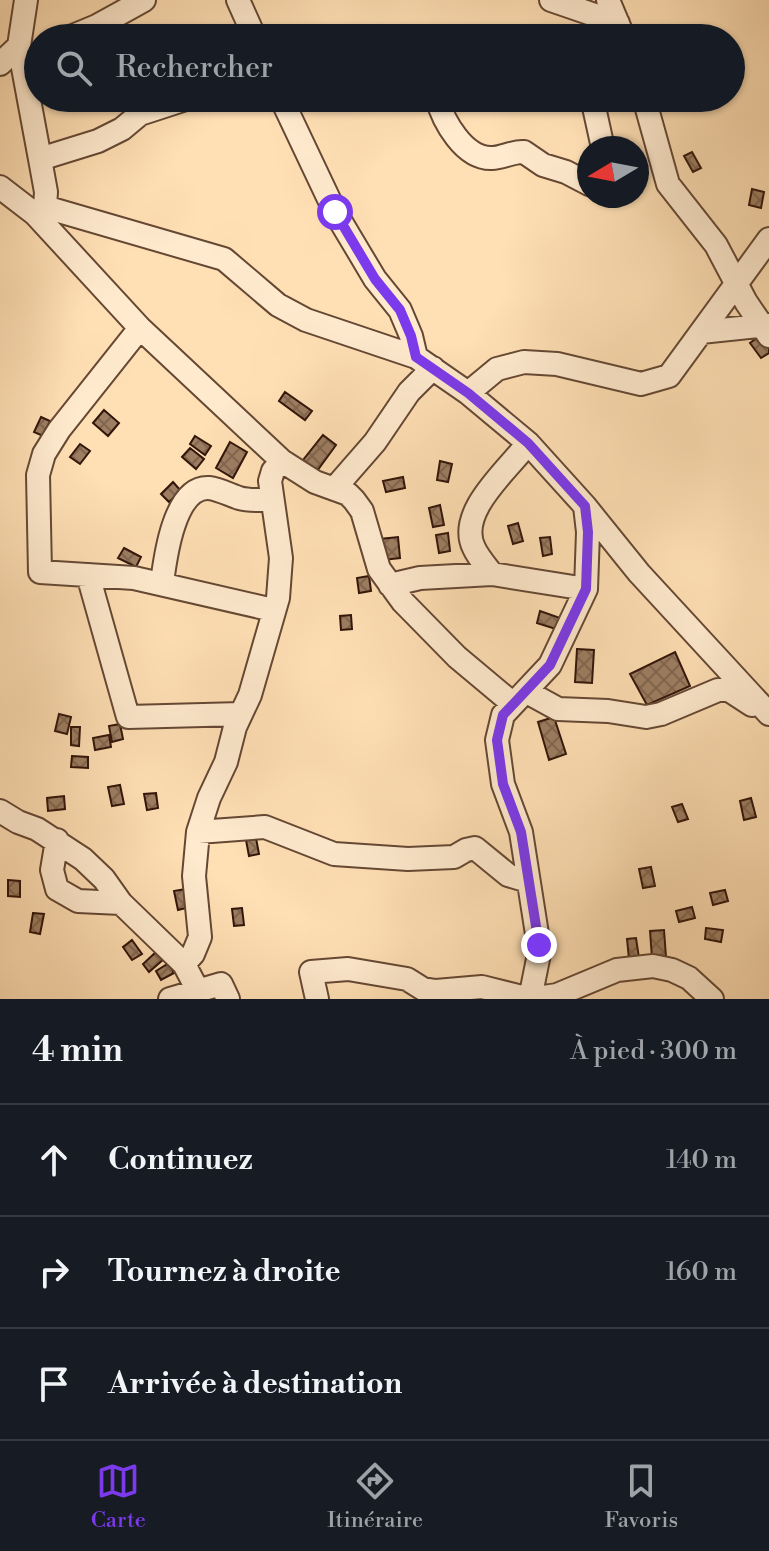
<!DOCTYPE html>
<html lang="fr">
<meta charset="utf-8">
<style>
body{margin:0;font-family:"Libre Bodoni",serif;background:#20242c;color:#f1f3f6}
.compass{position:absolute;left:577px;top:136px;width:72px;height:72px;border-radius:50%;background:#171b24;box-shadow:0 2px 6px #0004;rotate:260deg}
.stop{position:absolute;width:24px;height:24px;margin:-18px;border:6px solid #7c3aed;border-radius:50%;background:#fff}
.stop.end{background:#7c3aed;border-color:#fff;box-shadow:0 2px 8px #0008}
.list{margin:0;padding:0;list-style:none}
h2{display:flex;justify-content:space-between;align-items:center;height:104px;margin:0;padding:0 32px;font-size:34px}
h2 small{font-size:26px;font-weight:400;color:#9ea1a6}
.list li{display:grid;grid-template-columns:52px 1fr auto;gap:24px;align-items:center;box-sizing:border-box;height:112px;padding:0 32px;border-top:2px solid #363941}
.list b{display:block;font-size:30px;white-space:nowrap}
.list em{font-size:26px;font-style:normal;color:#9ea1a6}
.icon{flex:none;width:44px;height:44px;fill:none;stroke:currentColor;stroke-width:2;stroke-linecap:round;stroke-linejoin:round}
.map{position:relative;flex:none;width:769px;height:999px;overflow:hidden}
.search{position:absolute;background:#171b24;box-shadow:0 2px 6px #0004;left:24px;right:24px;top:24px;height:88px;display:flex;align-items:center;gap:20px;box-sizing:border-box;padding:0 28px;border-radius:44px;color:#9ea1a6;font-size:30px}
.sheet{height:440px;background:#171b24}
nav{display:flex;justify-content:space-around;align-items:center;box-sizing:border-box;height:112px;border-top:2px solid #363941;background:#171b24;font-size:22px;color:#9ea1a6}
nav a{display:grid;justify-items:center;gap:4px}
nav .on{color:#7c3aed}
.map>svg:first-child{display:block}
</style>
<div class="map">
<svg width="769" height="999" viewBox="0 0 769 999">
<defs>
<pattern id="building-cross-hatch" width="8" height="8" patternUnits="userSpaceOnUse" patternTransform="scale(2)"><rect width="8" height="8" fill="#9d7e62"/><path d="M0 0l8 8M0 8l8-8" fill="none" stroke="#81664f"/></pattern>
</defs>
<rect width="100%" height="100%" fill="#ffdfb4"/>
<filter id="stains"><feTurbulence type="fractalNoise" baseFrequency=".0025" numOctaves="4"/><feColorMatrix values="0 0 0 0 .2 0 0 0 0 .09 0 0 0 0 .02 0 0 0 .5 -.17"/></filter>
<radialGradient id="worn" r=".72"><stop offset=".6" stop-color="#630" stop-opacity="0"/><stop offset="1" stop-color="#630" stop-opacity=".3"/></radialGradient>
<!-- building -->
<path fill="url(#building-cross-hatch)" stroke="#32150a" stroke-width="2" d="M692,152L701,168L693,172L684,156Z
M752,189L764,192L761,208L749,205Z
M761,335L769,346V353L761,358L750,343Z
M285,392L312,411L305,420L279,401Z
M104,410L119,423L108,436L93,423Z
M41,417L50,421L43,436L34,432Z
M323,435L336,445L317,471L303,460Z
M195,436L211,446L205,455L190,444Z
M230,442L247,452L233,478L216,468Z
M80,444L90,451L80,464L70,457Z
M190,448L204,459L196,469L182,457Z
M440,461L452,464L448,482L437,480Z
M403,477L405,488L386,492L383,481Z
M173,482L181,491L169,502L161,494Z
M440,505L444,525L433,527L429,508Z
M518,523L523,541L513,544L508,526Z
M448,533L450,551L439,553L436,535Z
M398,537L400,558L383,560L380,539Z
M550,537L552,554L543,556L540,538Z
M124,548L141,557L136,567L118,558Z
M369,576L371,591L359,593L357,578Z
M540,611L563,619L559,630L537,623Z
M351,615L352,629L341,630L340,616Z
M577,649L594,650L592,683L575,682Z
M675,652L690,686L647,705L630,674Z
M59,714L71,717L67,734L55,731Z
M554,717L566,754L549,760L538,722Z
M120,724L123,739L112,742L109,726Z
M71,727H80L79,746L71,745Z
M109,735L111,747L95,750L93,738Z
M72,756L88,757V768L71,767Z
M120,785L124,804L112,806L108,787Z
M156,793L158,808L147,810L144,794Z
M64,796L65,809L48,811L47,798Z
M751,798L756,817L744,820L740,801Z
M682,804L688,819L678,822L672,807Z
M256,838L259,854L249,856L246,840Z
M651,867L655,886L643,888L639,869Z
M8,880L20,881V897L8,896Z
M186,889L190,907L178,910L174,891Z
M725,890L728,901L713,905L710,893Z
M692,907L695,918L679,922L676,911Z
M242,908L244,925L234,926L232,909Z
M33,913L44,914L40,934L30,932Z
M706,928L723,930L721,942L705,939Z
M664,930L666,957L652,958L650,931Z
M636,938L639,958L629,959L627,939Z
M132,940L142,954L132,960L123,947Z
M157,951L164,959L149,972L143,964Z
M169,963L174,973L161,980L156,971Z"/>
<g fill="none" stroke-linecap="round" stroke-linejoin="round">
<defs>
<path id="minor" d="M238,0L255,38
M551,0L618,23
M608,0L624,38
M68,38L97,26L144,0
M19,46L40,159
M0,64L19,46L26,0
M281,98L335,212L375,279L400,310L411,336L416,357L468,393L528,443L585,506L588,532L586,589L550,665L503,715L497,740L503,784L521,832L537,934L539,954L530,999
M437,98C443,121 464,159 492,158C503,158 513,151 524,152L543,165L566,172L589,184
M592,98L603,148
M644,98L668,184L716,245L746,302L769,336
M0,187L35,214L140,328L282,461L315,482L348,494L354,500L362,511L379,569L403,602L457,657L512,703
M45,207L224,259L278,305L306,320L416,357
M35,214L45,207L46,192L40,159L98,141L122,129L140,114L189,98
M140,328L59,430L44,454L38,475L40,572L134,578L273,610
M701,332L769,325
M468,393L497,369L524,362L557,364L641,384L669,376L769,239
M334,489L375,442L409,392L433,368
M585,506L639,573L769,714
M492,574L586,589
M88,575L128,717L241,714
M162,583C165,559 174,486 209,488C219,489 230,495 239,498C250,501 260,500 271,500
M390,585L420,578L492,574C486,566 478,557 474,548C456,512 509,469 528,443
M527,692L558,709L608,711L646,717L661,714L718,690H729L752,705
M0,811L18,822L37,829L83,859L104,879L121,903L184,964L197,989
M198,832L265,827L334,854L408,859L454,857L466,850L475,848L508,875L528,881
M57,840L52,870L57,889L78,901L121,903
M184,964L193,954L200,937L194,876L198,832L209,798L226,762L235,727L250,695L278,598L281,558L270,481L273,471L282,461
M170,999L221,984L228,999
M317,999L311,972L348,969L407,979L423,989L436,991L482,987L530,999L557,995L617,970L653,966L672,970L689,978L712,999"/>
</defs>
<!-- minor casing -->
<use href="#minor" stroke="#654834" stroke-width="26"/>
<!-- minor -->
<use href="#minor" stroke="#ffeace" stroke-width="22"/>
</g>
<g fill="none" stroke-linecap="round" stroke-linejoin="round">
<!-- route -->
<path stroke="#7c3aed" stroke-width="10" d="M335,212L375,279L400,310L411,336L416,357L468,393L528,443L585,506L588,532L586,589L550,665L503,715L497,740L503,784L521,832L539,945"/>
</g>
<rect width="100%" height="100%" filter="url(#stains)"/>
<rect width="100%" height="100%" fill="url(#worn)"/>
</svg>
<svg class="compass" viewBox="-18 -18 36 36"><path d="M0-13l5 13h-10z" fill="#e53935"/><path d="M0 13l5-13h-10z" fill="#9ea1a6"/></svg>
<div class="stop" style="left:335px;top:212px"></div>
<div class="stop end" style="left:539px;top:945px"></div>
<div class="search"><svg class="icon" aria-label="search" viewBox="0 0 24 24"><circle cx="10" cy="10" r="6"/><path d="M15 15l6 6"/></svg>Rechercher</div>
</div>
<section class="sheet">
<h2>4 min<small>À pied · 300 m</small></h2>
<ul class="list">
<li><svg class="icon" aria-label="ahead" viewBox="0 0 24 24"><path d="M12 20V5M6 11l6-6 6 6"/></svg><div><b>Continuez</b></div><em>140 m</em></li>
<li><svg class="icon" aria-label="right" viewBox="0 0 24 24"><path d="M7 20v-9h11M14 6l5 5-5 5"/></svg><div><b>Tournez à droite</b></div><em>160 m</em></li>
<li><svg class="icon" aria-label="arrive" viewBox="0 0 24 24"><path d="M6 21V4h12l-3 4 3 4H6"/></svg><div><b>Arrivée à destination</b></div></li>
</ul>
</section>
<nav>
<a class="on"><svg class="icon" aria-label="map" viewBox="0 0 24 24"><path d="M3 6l6-2 6 2 6-2v14l-6 2-6-2-6 2zM9 4v14M15 6v14"/></svg>Carte</a>
<a><svg class="icon" aria-label="directions" viewBox="0 0 24 24"><path d="M12 3l9 9-9 9-9-9zM9 14v-3h6M13 9l2 2-2 2"/></svg>Itinéraire</a>
<a><svg class="icon" aria-label="saved" viewBox="0 0 24 24"><path d="M7 4h10v16l-5-4-5 4z"/></svg>Favoris</a>
</nav>
